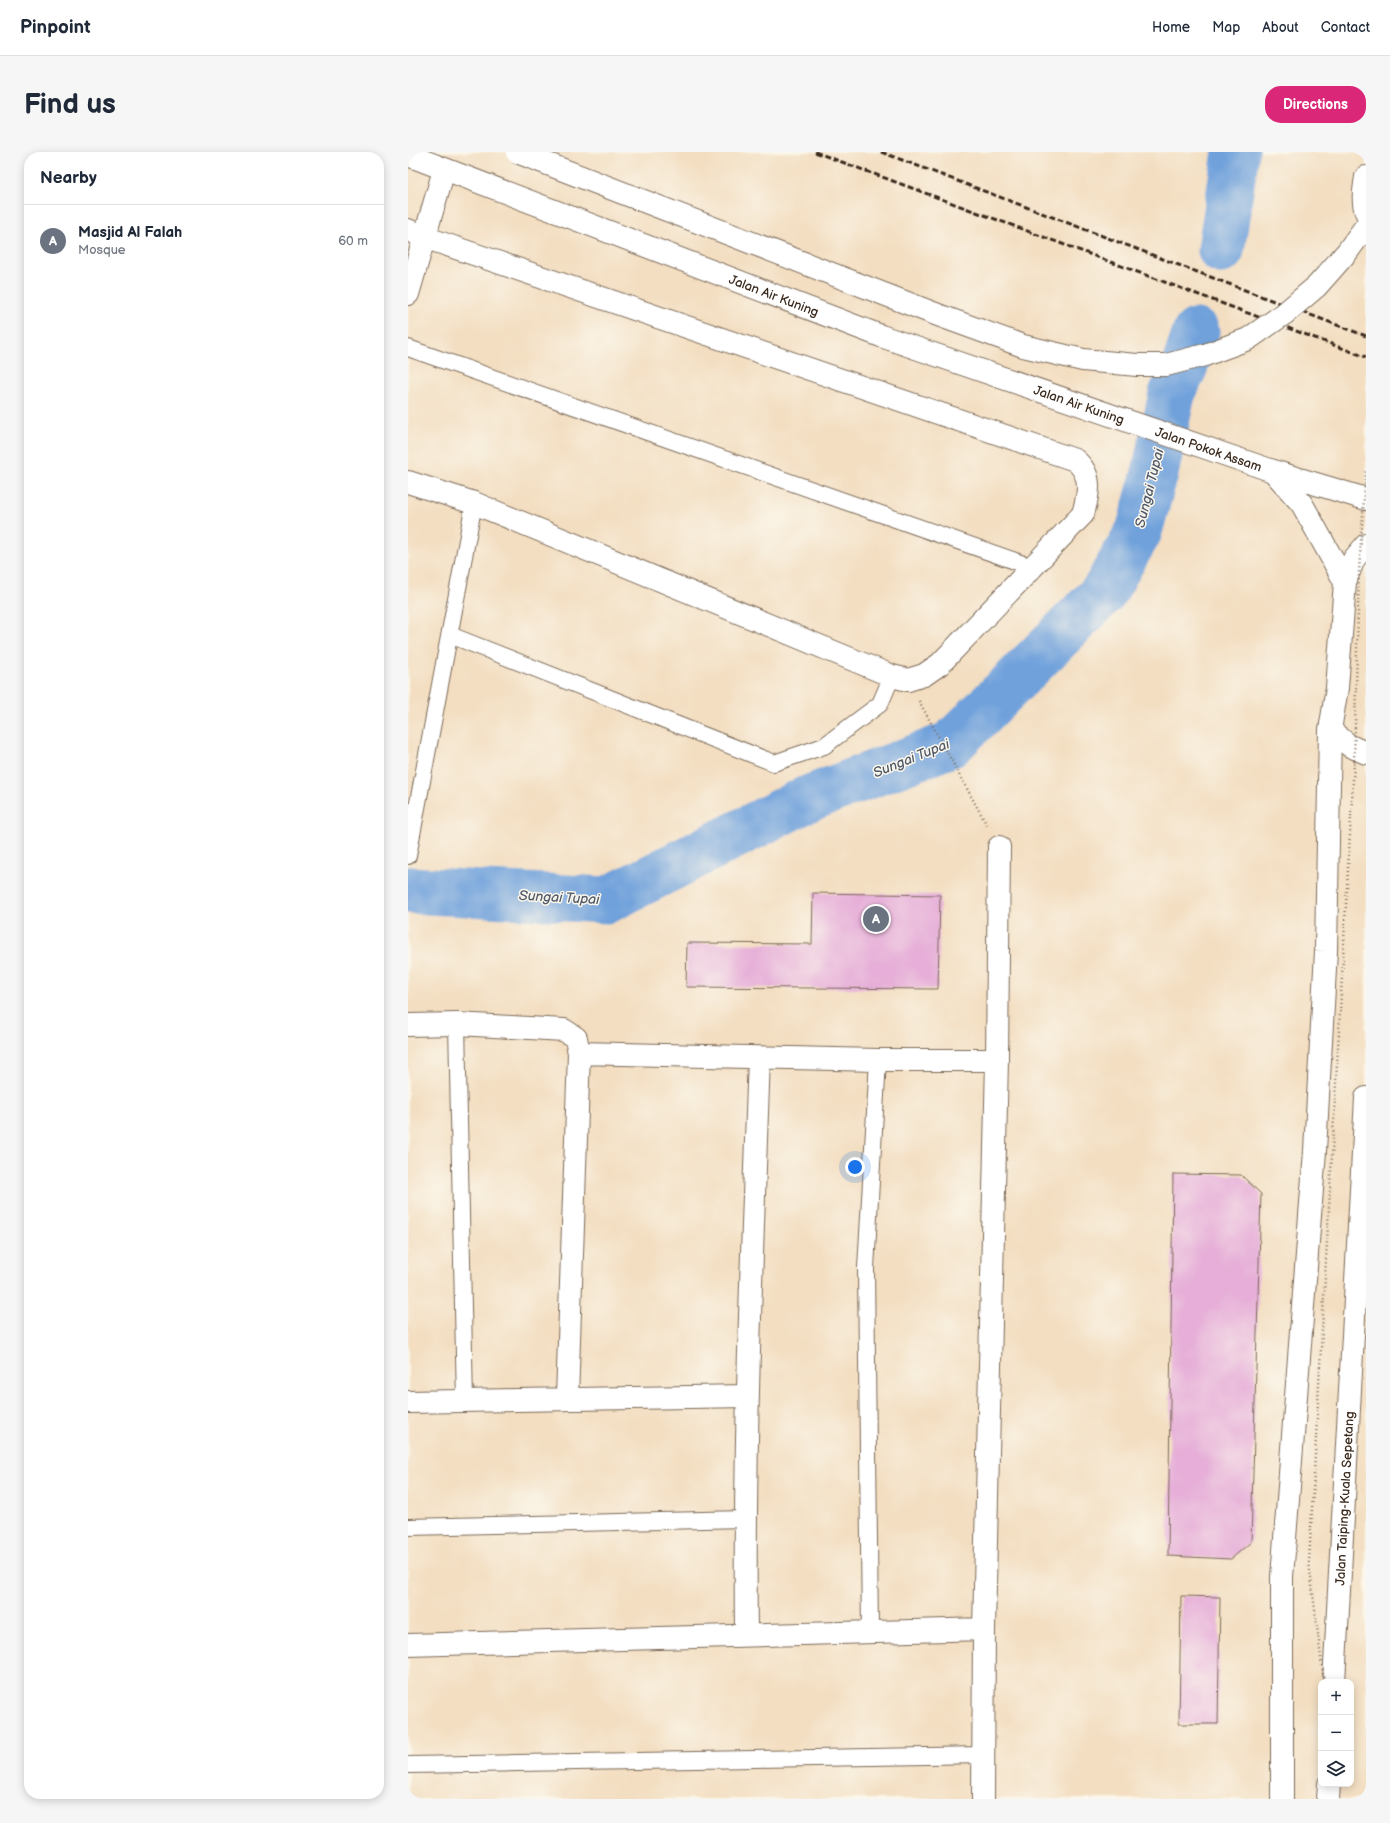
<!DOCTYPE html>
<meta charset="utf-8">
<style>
body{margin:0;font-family:"Balsamiq Sans",sans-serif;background:#f6f6f7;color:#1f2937}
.controls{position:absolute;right:12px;bottom:12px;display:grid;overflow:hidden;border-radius:8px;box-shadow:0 2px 10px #0003}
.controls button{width:36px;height:36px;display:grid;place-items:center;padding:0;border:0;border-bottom:1px solid #e0e1e3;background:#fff;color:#1f2937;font:20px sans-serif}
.you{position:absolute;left:447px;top:1015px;width:14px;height:14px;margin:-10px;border:3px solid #fff;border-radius:50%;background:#1a73e8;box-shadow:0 0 0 6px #1a73e833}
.badge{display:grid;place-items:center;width:26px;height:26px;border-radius:50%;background:#db2777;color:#fff;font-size:13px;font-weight:700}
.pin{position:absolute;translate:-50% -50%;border:2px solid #fff;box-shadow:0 1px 4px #0006}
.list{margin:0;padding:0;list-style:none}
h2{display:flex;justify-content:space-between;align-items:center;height:52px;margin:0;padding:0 16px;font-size:17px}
h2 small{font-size:13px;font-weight:400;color:#747a83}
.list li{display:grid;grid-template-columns:26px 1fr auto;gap:12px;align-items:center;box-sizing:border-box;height:72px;padding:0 16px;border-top:1px solid #e0e1e3}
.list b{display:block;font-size:15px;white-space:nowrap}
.list p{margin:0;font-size:13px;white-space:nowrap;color:#747a83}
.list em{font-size:13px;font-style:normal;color:#747a83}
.icon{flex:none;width:22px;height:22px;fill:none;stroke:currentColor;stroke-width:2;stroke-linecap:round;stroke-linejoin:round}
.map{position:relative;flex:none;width:958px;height:1647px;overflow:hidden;border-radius:16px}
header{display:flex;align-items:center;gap:24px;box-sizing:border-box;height:56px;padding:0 20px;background:#fff;border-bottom:1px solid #e0e1e3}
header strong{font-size:19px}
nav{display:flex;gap:22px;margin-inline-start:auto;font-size:14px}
.intro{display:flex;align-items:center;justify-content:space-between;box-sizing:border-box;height:96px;padding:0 24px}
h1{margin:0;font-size:28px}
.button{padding:10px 18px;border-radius:16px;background:#db2777;color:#fff;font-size:14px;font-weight:700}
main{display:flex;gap:24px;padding:0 24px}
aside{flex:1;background:#fff;border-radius:16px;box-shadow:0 2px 10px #0003}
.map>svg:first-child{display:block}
</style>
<header>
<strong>Pinpoint</strong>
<nav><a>Home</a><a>Map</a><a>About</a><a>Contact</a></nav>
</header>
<div class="intro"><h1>Find us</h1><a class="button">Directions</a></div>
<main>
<aside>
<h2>Nearby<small></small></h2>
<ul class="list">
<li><span class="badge" style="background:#6b7280">A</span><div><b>Masjid Al Falah</b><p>Mosque</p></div><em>60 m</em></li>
</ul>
</aside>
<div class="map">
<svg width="958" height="1647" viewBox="0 0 958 1647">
<rect width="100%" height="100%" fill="#fbf7ec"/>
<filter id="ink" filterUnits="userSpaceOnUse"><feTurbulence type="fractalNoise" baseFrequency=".025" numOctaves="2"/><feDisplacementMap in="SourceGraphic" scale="8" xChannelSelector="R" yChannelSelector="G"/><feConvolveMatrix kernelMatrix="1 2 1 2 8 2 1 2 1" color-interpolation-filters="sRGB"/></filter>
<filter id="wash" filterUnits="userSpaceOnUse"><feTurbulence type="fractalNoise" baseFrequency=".012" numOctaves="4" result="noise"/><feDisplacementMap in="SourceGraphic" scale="16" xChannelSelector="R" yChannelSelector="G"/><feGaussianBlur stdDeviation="0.9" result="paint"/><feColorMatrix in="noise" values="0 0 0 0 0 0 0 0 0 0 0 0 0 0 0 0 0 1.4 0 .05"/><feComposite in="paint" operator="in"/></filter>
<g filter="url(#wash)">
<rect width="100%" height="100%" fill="#f3dec1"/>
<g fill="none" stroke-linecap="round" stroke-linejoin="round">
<!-- river -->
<path stroke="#70a1db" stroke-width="47" d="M813,98L828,0
M0,738L199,748L397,648L543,592L696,440L731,379L747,321L764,242L776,216L788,180"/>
</g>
<g id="blocks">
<!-- building -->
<path fill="#e6aed8" d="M405,741L532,743L530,837L278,835L279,791L404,792Z
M765,1022L833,1023L853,1042L843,1390L823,1407L760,1404Z
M773,1444L812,1445L810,1572H771Z"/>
</g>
</g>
<g filter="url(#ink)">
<use href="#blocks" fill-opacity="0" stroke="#7b6957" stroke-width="1"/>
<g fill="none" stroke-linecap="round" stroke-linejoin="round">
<defs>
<path id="lane" d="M0,196L624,415
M42,483L366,611L416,594L472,552L484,524
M0,704L66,351
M49,872L57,1250
M0,1375L337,1367
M462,1480L458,1116L470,908
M0,1613L576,1603"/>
<path id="street" d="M0,78L16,85L667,308C685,323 681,341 675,362L532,512L516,523L500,528L484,524L66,351L0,330
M0,142L36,18
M0,873L49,872L156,878L168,886L171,901L470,908H589
M159,1246L171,901
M0,1250L339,1244
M338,1483C336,1291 344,1098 351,906
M0,1493L576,1477
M575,1647L576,1477L589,908L591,695"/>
<g id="secondary">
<path id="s1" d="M0,3L473,184L865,319L958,347"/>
<path d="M865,319L894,352L937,430"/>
<path d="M922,578L942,594L958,601"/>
<path d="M874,1647V1425L907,999L918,799L922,578L929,536L937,430L946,407L958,393"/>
</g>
<g id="primary">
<path d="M958,25C956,37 954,49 958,60"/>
<path id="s2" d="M926,1530L958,946"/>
<path d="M920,1647L921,1632"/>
</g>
</defs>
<!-- lane casing -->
<use href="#lane" stroke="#7b6957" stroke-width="18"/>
<!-- street casing -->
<use href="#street" stroke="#7b6957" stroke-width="24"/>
<!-- secondary casing -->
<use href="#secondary" stroke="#7b6957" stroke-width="24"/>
<!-- primary casing -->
<use href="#primary" stroke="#7b6957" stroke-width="24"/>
<!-- path -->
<path stroke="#7b6957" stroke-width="2.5" stroke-dasharray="1 3" stroke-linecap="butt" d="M511,549L580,675"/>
<!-- lane -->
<use href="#lane" stroke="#fff" stroke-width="16"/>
<!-- street -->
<use href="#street" stroke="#fff" stroke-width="22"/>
<!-- secondary -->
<use href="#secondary" stroke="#fff" stroke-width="22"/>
<!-- primary -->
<use href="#primary" stroke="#fff" stroke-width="22"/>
<!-- rail -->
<path stroke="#3b2a1e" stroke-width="3" stroke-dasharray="6 3" stroke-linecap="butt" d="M407,0L958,205
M473,0L958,184"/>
<defs>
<path id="primary-bridge" d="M109,0L530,163L615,194L675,208L729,213H758L797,203L840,187L876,162L909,134L939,100L958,74"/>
</defs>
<!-- primary-bridge casing -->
<use href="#primary-bridge" stroke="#7b6957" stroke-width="24" stroke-linecap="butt"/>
<!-- path-bridge -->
<path stroke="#7b6957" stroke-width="2.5" stroke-dasharray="1 3" stroke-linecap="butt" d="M916,1530L901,1410L946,611L951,419L958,317"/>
<!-- primary-bridge -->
<use href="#primary-bridge" stroke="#fff" stroke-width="22"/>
</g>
</g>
<g text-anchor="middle" stroke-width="3" stroke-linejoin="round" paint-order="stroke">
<!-- street labels -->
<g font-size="13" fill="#3b2a1e" stroke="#fbf7ec">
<text dy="5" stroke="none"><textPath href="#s1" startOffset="392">Jalan Air Kuning</textPath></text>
<text dy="5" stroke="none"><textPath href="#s1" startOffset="716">Jalan Air Kuning</textPath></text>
<text dy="5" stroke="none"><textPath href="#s1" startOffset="853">Jalan Pokok Assam</textPath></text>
<text dy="5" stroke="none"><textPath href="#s2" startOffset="184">Jalan Taiping-Kuala Sepetang</textPath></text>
</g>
<!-- water labels -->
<g font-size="14" font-style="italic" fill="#505a6a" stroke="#fbf7ec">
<text transform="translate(741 336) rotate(-76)" y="5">Sungai Tupai</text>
<text transform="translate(503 606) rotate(-22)" y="5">Sungai Tupai</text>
<text transform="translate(151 745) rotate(3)" y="5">Sungai Tupai</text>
</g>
</g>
</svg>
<div class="controls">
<button>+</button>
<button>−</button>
<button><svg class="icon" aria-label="layers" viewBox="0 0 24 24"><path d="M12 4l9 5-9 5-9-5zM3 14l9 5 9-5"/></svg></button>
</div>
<div class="you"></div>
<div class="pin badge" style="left:468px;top:767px;background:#6b7280">A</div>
</div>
</main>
